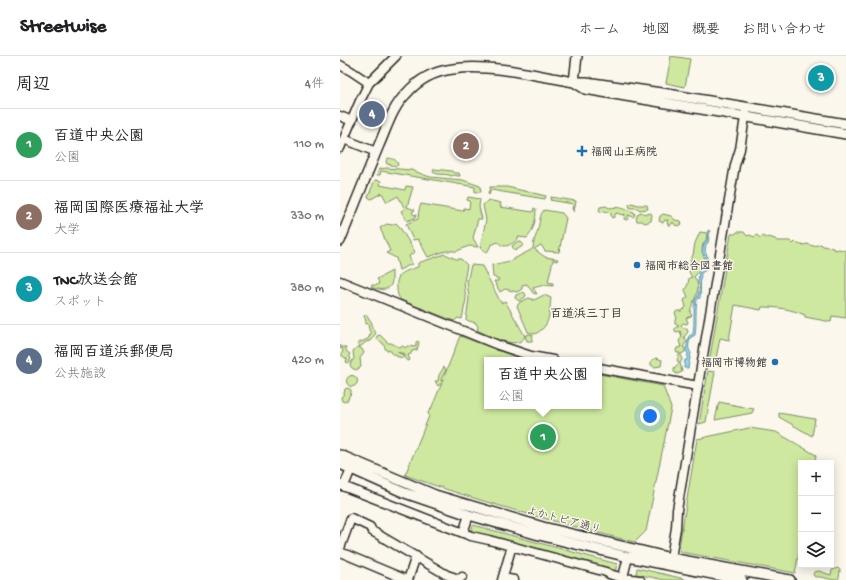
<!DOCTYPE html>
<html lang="ja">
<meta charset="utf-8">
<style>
body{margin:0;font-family:"Gochi Hand","Klee One",sans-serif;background:#f2f2f2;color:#202124}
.controls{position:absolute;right:12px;bottom:12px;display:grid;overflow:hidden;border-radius:0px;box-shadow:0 2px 10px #0003}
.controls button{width:36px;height:36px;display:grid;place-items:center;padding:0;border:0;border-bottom:1px solid #e0e0e0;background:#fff;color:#202124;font:20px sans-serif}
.you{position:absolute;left:310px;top:360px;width:14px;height:14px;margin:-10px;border:3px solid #fff;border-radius:50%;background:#1a73e8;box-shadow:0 0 0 6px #1a73e833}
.badge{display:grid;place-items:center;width:26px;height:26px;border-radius:50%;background:#1f6fb2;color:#fff;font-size:13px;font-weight:700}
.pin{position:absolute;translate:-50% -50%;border:2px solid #fff;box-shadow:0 1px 4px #0006}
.popup{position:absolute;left:144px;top:301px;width:118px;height:52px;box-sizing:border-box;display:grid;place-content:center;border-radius:0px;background:#fff;filter:drop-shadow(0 1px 3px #0005);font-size:13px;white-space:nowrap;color:#757577}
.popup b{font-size:15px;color:#202124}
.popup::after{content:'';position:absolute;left:50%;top:100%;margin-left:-8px;border:8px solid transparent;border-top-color:#fff}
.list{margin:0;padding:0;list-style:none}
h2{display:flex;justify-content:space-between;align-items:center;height:52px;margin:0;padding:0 16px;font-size:17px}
h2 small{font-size:13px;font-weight:400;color:#757577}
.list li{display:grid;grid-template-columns:26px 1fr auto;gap:12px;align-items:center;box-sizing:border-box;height:72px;padding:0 16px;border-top:1px solid #e0e0e0}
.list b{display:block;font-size:15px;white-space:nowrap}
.list p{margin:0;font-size:13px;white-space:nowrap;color:#757577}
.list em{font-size:13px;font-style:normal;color:#757577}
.icon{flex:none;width:22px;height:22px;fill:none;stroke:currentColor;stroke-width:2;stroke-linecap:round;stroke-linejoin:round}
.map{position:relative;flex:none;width:506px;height:524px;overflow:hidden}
header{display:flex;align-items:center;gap:24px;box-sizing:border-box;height:56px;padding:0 20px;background:#fff;border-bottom:1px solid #e0e0e0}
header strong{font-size:19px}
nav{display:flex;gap:22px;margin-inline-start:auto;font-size:14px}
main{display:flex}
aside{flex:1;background:#fff}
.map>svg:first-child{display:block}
</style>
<header>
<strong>Streetwise</strong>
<nav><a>ホーム</a><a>地図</a><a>概要</a><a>お問い合わせ</a></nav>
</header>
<main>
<aside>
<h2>周辺<small>4件</small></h2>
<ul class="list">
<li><span class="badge" style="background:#2e9e5b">1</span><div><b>百道中央公園</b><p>公園</p></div><em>110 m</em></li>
<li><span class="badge" style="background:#8d6e63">2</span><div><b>福岡国際医療福祉大学</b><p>大学</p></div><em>330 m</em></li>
<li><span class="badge" style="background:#0f9aa8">3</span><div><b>TNC放送会館</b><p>スポット</p></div><em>380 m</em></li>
<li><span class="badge" style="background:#5c6f8a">4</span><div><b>福岡百道浜郵便局</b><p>公共施設</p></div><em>420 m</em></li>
</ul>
</aside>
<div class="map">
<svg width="506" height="524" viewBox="0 0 506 524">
<rect width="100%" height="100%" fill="#fbf7ec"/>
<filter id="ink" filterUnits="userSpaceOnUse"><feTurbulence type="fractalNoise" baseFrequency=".025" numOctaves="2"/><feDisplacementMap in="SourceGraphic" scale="8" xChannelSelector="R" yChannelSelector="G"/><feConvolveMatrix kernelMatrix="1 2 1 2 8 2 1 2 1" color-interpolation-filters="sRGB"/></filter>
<g filter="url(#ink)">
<!-- green -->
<path fill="#cee99f" stroke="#7c8a65" d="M331,0L350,3L345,31L326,27Z
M48,102C53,103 57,103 58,109L56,110L47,108L46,105Z
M47,112L71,114L90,121L123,124L140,130L141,136H135V131L41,115L40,119H37L39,113Z
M94,113L112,115L114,117H119L120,120H118L114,119L111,120C106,117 98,120 93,116Z
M35,124L41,125L40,129L65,134L66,130L73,131L67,151L75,154L72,156L74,159L77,158L75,162L67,165L61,155L65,153L58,140L47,146L42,137L31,143L28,141Z
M150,131H167L206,140L205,143L151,134L149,139L148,138Z
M128,141L140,143L139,151L142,163H138L133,182L138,191L129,190L117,195H106L88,201L78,183L73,184L66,168L78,163L79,154L81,148L123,155L124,152L129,153L130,145L127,144Z
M211,141L236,145L234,156L232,153L233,148L210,144Z
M148,144L161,147L160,151L193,156L194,152L196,153C196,163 194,174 187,182L178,181V183C172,188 164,194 158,186L151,189L148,195L146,196L140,192L146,164L143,149Z
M292,147L298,149H307L308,153L300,154L297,152H290L289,148Z
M266,150L269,152C279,150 284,153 294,156L295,159L293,161L288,159V163L286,164L284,163L285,158L283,159L276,157L274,161L273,162L271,161V157L264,155L262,156L259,155L260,151Z
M204,154L222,157L226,162L219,196L205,195L201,189L194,193L205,201L218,203L217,205L213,204L208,226L213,227V230L204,229L193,232L197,238L193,237L187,228L182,229V233L177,236L165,233L160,236L154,225H158L159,223L153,221L152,209L170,205L191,194L193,192C194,182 196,181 198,173C200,166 199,160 204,154Z
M300,156L306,158L311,157L312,159L311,165L305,167L302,165H297L296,162L298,158Z
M323,158L331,160L335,164L341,165L342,168L339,170L335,169L333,166L331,169H328L327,166L328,164H325L323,167L319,165L320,160Z
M56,167L59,170L75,196L69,200L72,208L59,214L56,202L46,197L50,195L40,172L47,168L52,169Z
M360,176L367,177L366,184C360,190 362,197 365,203L360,210L362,212C358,215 357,218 354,221C364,234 351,245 350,257L352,259L351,260L346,262L348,266L347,268L343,267L341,269L343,272H347L348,276L344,281L347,285L343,291L345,292V296L341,298L342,304L340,307L342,316L337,318L334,316V312L339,307L337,304L340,297H337L336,295L337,292L341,291L339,285L342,281L340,275L337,276L335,275V272L339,270L335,268V264L337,262L335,257L337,255H342L346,251L344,244L348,241L345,234L348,228L349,222L352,221L349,216L352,211L350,205L353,199L355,187Z
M397,176H404L407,180L410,179L414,181L417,179L420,182L423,180L426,182L429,181L435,183L437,185H450L453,188L455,186L464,189L467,188L473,190L481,188L483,190L493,192L495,194L499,193L506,195V262L492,260L491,266L465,261V259C451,253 437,251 422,251L421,254L395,249L389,284L380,282L375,308L369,307L391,178H395Z
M178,185L181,186L184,189L175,195L172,190Z
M105,198L116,203H121L127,209L124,226L126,243L122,263L118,262L114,265L61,244C58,241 57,237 57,232C55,217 66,215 78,211V207Z
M131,209L142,210L161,247L165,245L185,280L188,278L193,279L192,285H187L185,280C179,296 148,279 137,274L138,271L136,267L126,264L129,242L127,226Z
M52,215C52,218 52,222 52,225C51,236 38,234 31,231L32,229H38L39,226L37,223Z
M184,236L186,239L185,241L179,245L175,242L176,239Z
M204,239L211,242C209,257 211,270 195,278L188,276L177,250L180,246L189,242L194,244Z
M226.5 258a4.5 4.5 0 1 1 9 0a4.5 4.5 0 1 1-9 0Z
M26,258L32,267V272L36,277L30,285L26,286L20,291L18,287L28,283L31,277L29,274L28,267L26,268L24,267L26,265L24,260Z
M40,279L48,287H51L59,291L63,290L65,292L67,290L75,291L76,290V286L78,285L79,287L77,294L72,295L71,298L68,299L70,304L67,305L65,303V298L57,296L64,299V301L62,302L56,300L55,298H52L51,295L46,294L43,287L36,283L37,280Z
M120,280L184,304H147V350H259V318L323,330L331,352L306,475L295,486L282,483C209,464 136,445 65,419L89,360L88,356L91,353L102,327L98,330L95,325H98L99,319L104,311L106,314L101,323L102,326Z
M0,289L2,291H6V295L10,298L9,300L11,302L9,307L6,306L7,303L1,299L3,295L2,292L0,293Z
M18,291L22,293L24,297L20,302L21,311L16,314L12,312L10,309L12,305L14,303L13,295Z
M316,302L322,304L321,310L314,311L311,309V305Z
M368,315L375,316L366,366L359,368Z
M6.5 325a5.5 5.5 0 1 1 11 0a5.5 5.5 0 1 1-11 0Z
M8,332L11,334V338L9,340L8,344L4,346L2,345L1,341L4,338L5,333Z
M379,346L414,353L412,357L375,364Z
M439,357L475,363L472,380L439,361Z
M409,372L436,376L476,399L475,407H461V487L455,517L341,496L339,491L357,383Z
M133,469L277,508L275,516L131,477Z
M297,512L345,523V524H325L296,518Z
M498,512L500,514L499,522L497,524C490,524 482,520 475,521L473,519L474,516L479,515L491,519L492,514Z"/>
<!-- water -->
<path fill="#90d8f2" stroke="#6893a2" d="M368,174L370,175L368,187L366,188L365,196L368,201L366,214L361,217C360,226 361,232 360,242L357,243C355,255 357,266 355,279L350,282C349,288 347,292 351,297L348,312H344L345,304H347L348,298L346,294L349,280L353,278C355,265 353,255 355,243L358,240L360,230L358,227L359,216C364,212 365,207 366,201L362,197L364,187L367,185Z"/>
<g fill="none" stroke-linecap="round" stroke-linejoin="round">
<defs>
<path id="minor" d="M0,9L11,15L29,27
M0,60L12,65
M4,83L36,96
M0,92L20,45L29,27L56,0
M0,225L158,289L191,300L213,304
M259,312L358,330
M0,429L131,480L149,484L266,516C274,522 290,522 300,524
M4,430L11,413
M123,477L129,459
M0,492L11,462L30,471L32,475L107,519L119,523L122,521
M0,496L67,524
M331,502L336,472L337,454L395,109L400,93L406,55
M283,521L288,501
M163,522L174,524
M68,524L76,500
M162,524L171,493"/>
<path id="tertiary" d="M234,26L245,33L506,78
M234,26L237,0
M0,185C13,153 26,120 39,89C47,71 52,52 66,38C78,24 95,15 113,13C147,7 199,20 234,26H246L328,38L506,68
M0,399L95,439L203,471L331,502L450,524
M0,408L65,437L129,459L199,479L288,501L402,524"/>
</defs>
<!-- minor casing -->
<use href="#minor" stroke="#2b2b2b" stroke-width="11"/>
<!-- tertiary casing -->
<use href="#tertiary" stroke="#2b2b2b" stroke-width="12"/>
<!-- minor -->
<use href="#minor" stroke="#fbf7ec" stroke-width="8"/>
<!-- tertiary -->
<use href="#tertiary" stroke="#fbf7ec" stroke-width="9"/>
</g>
</g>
<!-- markers -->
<g fill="#1f6fb2" stroke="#fbf7ec" stroke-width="1.5">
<path d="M240 89h4v4h4v4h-4v4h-4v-4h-4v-4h4z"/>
<circle cx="297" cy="209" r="4"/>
<circle cx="435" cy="306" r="4"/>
</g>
<g text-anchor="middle" stroke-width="3" stroke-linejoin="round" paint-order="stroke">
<!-- poi labels -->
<g font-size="11" font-weight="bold" fill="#2b2b2b" stroke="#fbf7ec" text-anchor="start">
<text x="251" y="99">福岡山王病院</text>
<text x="305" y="213">福岡市総合図書館</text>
<text x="427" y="310" text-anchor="end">福岡市博物館</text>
</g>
<!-- street labels -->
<g font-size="11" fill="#2b2b2b" stroke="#fbf7ec">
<text transform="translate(224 463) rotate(15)" y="4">よかトピア通り</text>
</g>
<!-- neighbourhood labels -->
<g font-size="12" font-weight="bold" fill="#2b2b2b" stroke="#fbf7ec">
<text x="246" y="261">百道浜三丁目</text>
</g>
</g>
</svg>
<div class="controls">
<button>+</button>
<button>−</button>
<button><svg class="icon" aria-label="layers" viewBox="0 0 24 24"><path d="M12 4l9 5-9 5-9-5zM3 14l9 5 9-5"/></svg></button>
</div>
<div class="you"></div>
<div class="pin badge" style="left:203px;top:381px;background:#2e9e5b">1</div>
<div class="popup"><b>百道中央公園</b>公園</div>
<div class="pin badge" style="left:126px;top:90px;background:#8d6e63">2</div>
<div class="pin badge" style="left:481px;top:22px;background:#0f9aa8">3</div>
<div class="pin badge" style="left:32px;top:58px;background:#5c6f8a">4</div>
</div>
</main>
